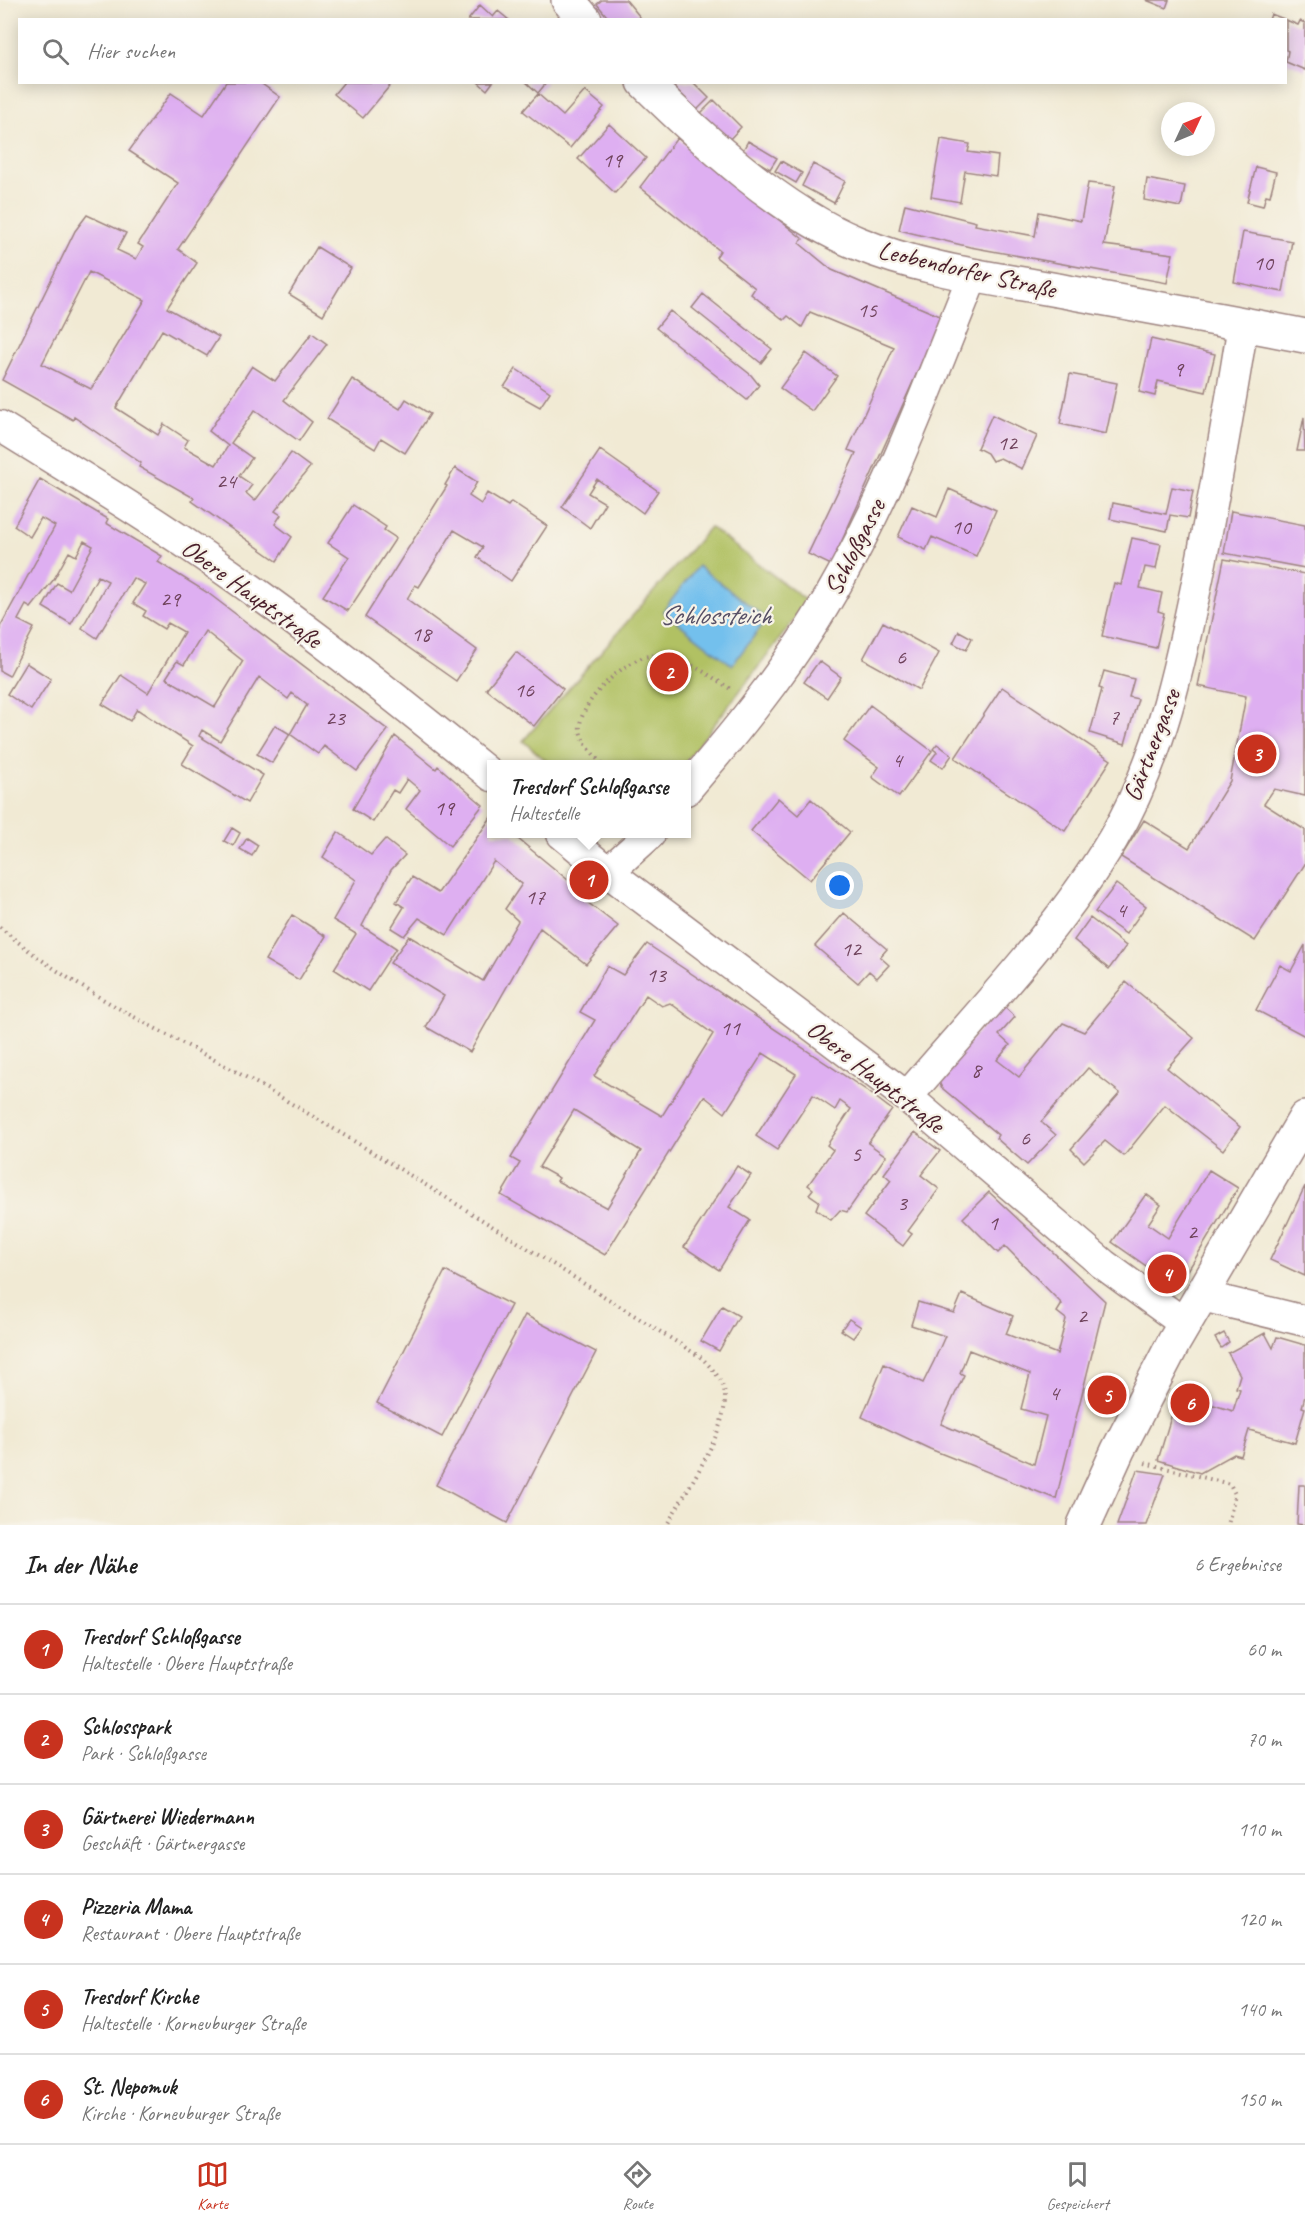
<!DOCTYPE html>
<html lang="de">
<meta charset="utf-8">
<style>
body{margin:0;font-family:Caveat,sans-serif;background:#f2f2f2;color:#222}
.compass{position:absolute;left:1161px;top:102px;width:54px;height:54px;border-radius:50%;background:#fff;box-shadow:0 3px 15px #0003;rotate:46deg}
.you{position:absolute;left:840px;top:886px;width:21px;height:21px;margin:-15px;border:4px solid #fff;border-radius:50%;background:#1a73e8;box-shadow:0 0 0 9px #1a73e833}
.badge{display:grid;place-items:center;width:39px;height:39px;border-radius:50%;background:#c8321e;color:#fff;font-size:20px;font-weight:700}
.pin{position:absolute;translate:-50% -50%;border:3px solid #fff;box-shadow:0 2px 6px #0006}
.popup{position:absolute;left:487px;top:760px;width:204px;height:78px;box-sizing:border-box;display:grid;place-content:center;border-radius:0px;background:#fff;filter:drop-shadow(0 2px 4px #0005);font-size:20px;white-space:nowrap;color:#767676}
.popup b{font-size:22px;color:#222}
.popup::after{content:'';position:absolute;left:50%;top:100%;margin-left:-12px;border:12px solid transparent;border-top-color:#fff}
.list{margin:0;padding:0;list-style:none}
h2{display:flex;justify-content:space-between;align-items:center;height:78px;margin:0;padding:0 24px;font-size:26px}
h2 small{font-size:20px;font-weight:400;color:#767676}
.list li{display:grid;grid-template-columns:39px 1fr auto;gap:18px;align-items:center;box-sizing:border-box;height:90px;padding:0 24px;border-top:2px solid #e0e0e0}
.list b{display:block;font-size:22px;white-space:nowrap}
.list p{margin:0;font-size:20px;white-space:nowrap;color:#767676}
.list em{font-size:20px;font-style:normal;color:#767676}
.icon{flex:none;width:33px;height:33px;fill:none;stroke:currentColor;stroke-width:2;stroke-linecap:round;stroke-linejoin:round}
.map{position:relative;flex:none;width:1305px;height:1525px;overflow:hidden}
.search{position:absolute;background:#fff;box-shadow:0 3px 15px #0003;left:18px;right:18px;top:18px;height:66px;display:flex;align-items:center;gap:15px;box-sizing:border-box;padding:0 21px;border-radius:0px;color:#767676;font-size:22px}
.sheet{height:618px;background:#fff}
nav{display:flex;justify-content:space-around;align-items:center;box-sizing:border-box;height:84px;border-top:2px solid #e0e0e0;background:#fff;font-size:16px;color:#767676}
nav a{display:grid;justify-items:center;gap:3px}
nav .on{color:#c8321e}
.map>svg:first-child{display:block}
</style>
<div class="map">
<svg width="1305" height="1525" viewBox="0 0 1305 1525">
<rect width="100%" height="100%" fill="#f7f3e8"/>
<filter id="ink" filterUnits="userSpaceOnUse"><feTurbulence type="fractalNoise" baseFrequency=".0167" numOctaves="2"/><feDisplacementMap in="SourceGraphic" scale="12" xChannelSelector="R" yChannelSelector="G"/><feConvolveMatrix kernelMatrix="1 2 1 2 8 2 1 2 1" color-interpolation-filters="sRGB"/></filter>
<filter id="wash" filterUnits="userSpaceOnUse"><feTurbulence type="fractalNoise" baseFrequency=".008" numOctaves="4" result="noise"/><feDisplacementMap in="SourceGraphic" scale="24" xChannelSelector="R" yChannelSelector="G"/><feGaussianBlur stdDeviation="1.35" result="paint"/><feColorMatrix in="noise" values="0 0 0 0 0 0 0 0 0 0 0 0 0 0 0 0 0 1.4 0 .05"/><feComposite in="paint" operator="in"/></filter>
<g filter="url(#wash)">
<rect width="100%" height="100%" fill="#f1ead4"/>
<!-- green -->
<path fill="#b1c164" stroke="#7e7048" stroke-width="1.5" d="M710,527L808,602L684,764H550L523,741Z"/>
<!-- water -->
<path fill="#73c0ed" stroke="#5e708c" stroke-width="1.5" d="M698,566L767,619L732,665L663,611Z"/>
<g id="blocks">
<!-- building -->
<path fill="#deaff1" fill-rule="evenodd" d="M602,0H626L640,17L637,20H610L597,4Z
M1146,0H1169L1166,8Z
M480,5L493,17L498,11L509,20H468Z
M1271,14L1284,19V20H1269Z
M1286,20L1298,25L1300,21L1305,23V70L1286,62L1288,51L1286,50Z
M226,82H259L280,97L178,249L197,263L167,308L219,337L207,356L162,330L116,408L158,435L164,424L188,440L184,447L216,465L228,446L209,431L252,366L275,381L312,333L327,344L284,400L312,422L299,441L255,410L231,443L252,458L239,476L252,485L246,493L255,501L291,453L310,467L275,511L281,515L275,524L292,537L277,561L192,501L194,498L139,467L141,463L74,417L73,420L2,380L75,231L87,215L126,233L117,250L136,259L143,247L138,244L178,183L129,151L171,93L204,115ZM89,272L145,300L91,389L42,364Z
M344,82H393L363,118L334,94Z
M478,82H493L487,90Z
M526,82H547L538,93Z
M676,82H693L709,98L697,110L673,86Z
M585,91L604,107L570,148L523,111L538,94L563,116Z
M714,100L741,127L728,141L700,114Z
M609,124L646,158L615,193L578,159Z
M677,138L803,239L799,243L832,270L942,317L831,565L808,554L856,453L848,450L894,347L810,312L802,327L788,316L784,320L751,294L755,288L716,257L720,251L640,187Z
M941,139L970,144L968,152L998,156L996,176L965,171L960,202L931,197Z
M748,141L777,158L770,169L742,152Z
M781,161L802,173L796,183L775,171Z
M813,164L845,181L834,203L802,186Z
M1256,167L1276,172L1270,196L1266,195L1263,206L1247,202Z
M1147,179L1185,186L1181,207L1144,200Z
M1088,183L1115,186L1104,245L1173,254L1167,283L970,247L899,230L905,204L976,222L975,225L1035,236L1039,212L1081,221Z
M1243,232L1292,241L1283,292L1234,282Z
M317,247L351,268L323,315L289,294Z
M703,294L772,349L761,363L692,308Z
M670,311L751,375L759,385L747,400L656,328Z
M1151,339L1215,354L1206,392L1158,381L1155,396L1139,392Z
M806,353L837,376L812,411L780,388Z
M516,369L550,392L540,407L504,387Z
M1070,374L1117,383L1106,434L1060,424Z
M352,379L400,409L406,399L430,414L405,453L381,438L375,449L327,419Z
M992,415L1037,436L1022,469L1000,458L992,461L987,453L977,448Z
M1304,417L1305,451H1297Z
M600,450L658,491L643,513L597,479L588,493L605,503L590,528L562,507Z
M455,468L477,482L469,496L481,504L487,493L508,506L511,502L547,526L511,581L477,557L483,547L454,530L419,587L415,585L407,599L477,650L456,681L365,617L447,486L445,485Z
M40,479L108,519L106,523L162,556L158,562L208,593L388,730L357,771L324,746L318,754L290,734L307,705L292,693L288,699L259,677L220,741L202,730L199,736L263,775L247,803L182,764L193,746L137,709L130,721L102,704L121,675L148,693L184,632L168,623L164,629L143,616L146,611L133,603L145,584L133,578L97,638L82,628L108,581L98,576L71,624L43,607L57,583L69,590L93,546L84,541L76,556L69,552L54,579L31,608L26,605L18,620L34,628L9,676L0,671V627L55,526L41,518L30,537L14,526ZM205,631L243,661L215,707L166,678L177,661L184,665Z
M1172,487L1193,491L1188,518L1170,515L1167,531L1110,519L1113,503L1166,514Z
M949,489L996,510L976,556L932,537L926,550L898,537L912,506L937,517Z
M353,505L386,527L384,530L396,538L348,611L323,596L349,557L328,543Z
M1231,511L1305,525V568L1224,553Z
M1132,538L1161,544L1156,569L1145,567L1140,588L1162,593L1158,611L1164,613L1156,648L1102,636L1114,583L1121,585Z
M1224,559L1305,574V796L1274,789L1264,804L1305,830V864L1255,941L1121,857L1144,820L1189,848L1230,781L1246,696L1198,686Z
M883,622L939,653L919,690L863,659Z
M959,631L972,638L966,650L953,643Z
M516,652L563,689L534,726L486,689Z
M819,661L841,677L827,698L804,682Z
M26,663L51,679L31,710L7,694Z
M1104,671L1134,679L1129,697L1138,699L1125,744L1090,733L1102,689L1099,688Z
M1002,687L1111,760L1065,831L955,758Z
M870,705L932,751L899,797L872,777L879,767L844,741Z
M275,725L290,734L272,763L257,754Z
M395,736L436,769L438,766L483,805L450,846L406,809L420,790L407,779L398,793L393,790L373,822L353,809Z
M937,744L952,755L943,768L931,760L937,752L933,749Z
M778,798L798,815L811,799L850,832L810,880L751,831Z
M492,816V834H512L585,894L582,898L618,926L586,964L540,928L470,1052L426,1027L444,996L390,963L409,936L483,981L518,921L505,909L522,884L494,861L447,935L419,918L404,936L391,928L404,907L396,902L412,877L438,893Z
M232,828L240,833L233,846L224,841Z
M338,832L371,855L385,839L405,855L391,870L362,926L396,948L368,991L334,969L356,934L333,920L356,880L323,857Z
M247,838L258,845L252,856L240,849Z
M1116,884L1146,906L1126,934L1095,912Z
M844,913L887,949L880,957L889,965L877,978L869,971L858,983L815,946Z
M292,915L326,936L299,980L265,960Z
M1090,918L1126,946L1109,969L1074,940Z
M647,944L866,1090L892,1110L868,1143L886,1156L847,1212L840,1210L831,1220L816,1209L819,1201L809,1194L813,1189L808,1185L833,1150L827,1145L851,1109L840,1101L835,1110L813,1095L777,1150L756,1136L796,1074L763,1053L725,1113L704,1096L605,1255L501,1195L520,1163L511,1158L595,1020L580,1012L607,966L623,975ZM646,995L662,1006L670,1003L713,1034L662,1116L594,1076ZM574,1110L641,1151L607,1208L557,1181L559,1178L539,1167Z
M1305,945V1036L1256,1010L1280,965L1291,971Z
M1126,982L1194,1038L1167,1068L1240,1127L1223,1150L1165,1105L1124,1156L1105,1141L1084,1162L1071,1149L1120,1093L1088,1068L1041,1122L1056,1135L1027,1165L996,1138L998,1135L942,1088L937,1078L1002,1005L1015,1017L999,1035L1010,1045L997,1060L1019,1077L1063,1023L1084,1032Z
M915,1132L940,1151L921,1175L939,1189L908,1231L912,1234L903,1246L864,1216L891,1180L884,1174Z
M737,1166L751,1175L729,1207L750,1220L719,1270L684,1247Z
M1209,1170L1238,1188L1181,1282H1169L1112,1242L1146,1194L1161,1205L1148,1224L1168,1238Z
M1305,1186V1276L1270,1260Z
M989,1192L1105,1301L1056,1499L930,1449L862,1417L884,1364L923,1383L934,1361L945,1336L911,1325L918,1302L954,1313L962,1294L1013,1316L1006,1334L1057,1354L1066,1319L1057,1312L1062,1304L1005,1246L998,1253L963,1218ZM969,1350L1030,1374L1021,1409L1046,1416L1034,1464L941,1424L964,1375L960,1373Z
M445,1271L511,1305L442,1437L377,1403Z
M722,1306L739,1316L719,1351L701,1341Z
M525,1315L596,1352L507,1523L436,1485Z
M849,1319L861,1327L853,1338L841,1330Z
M1224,1333L1229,1342L1221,1348L1215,1338Z
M1265,1333L1273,1348L1277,1337L1305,1345V1396L1302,1407L1305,1408L1295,1443L1249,1430L1241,1456L1234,1454L1200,1473L1158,1460L1178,1394L1233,1411L1240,1389L1236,1388L1240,1375L1228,1353Z
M1137,1470L1165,1474L1146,1525H1117Z
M1299,1485H1305V1525L1297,1524Z"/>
</g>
</g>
<g filter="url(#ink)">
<use href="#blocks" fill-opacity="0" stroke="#9e8480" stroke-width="1.5"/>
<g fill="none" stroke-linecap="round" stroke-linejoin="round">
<defs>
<path id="street" d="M0,426C53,459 106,491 158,525C274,601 384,688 492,776
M686,790C733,735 778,680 816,619C883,512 926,391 973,275
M562,834L608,872L907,1097L1103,1264L1185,1324
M608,872L650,834
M907,1097C977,1014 1057,933 1113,839C1161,757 1180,665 1199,573C1215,490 1230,407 1243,324
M1202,1296L1305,1321"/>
<path id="secondary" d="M568,0L585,20
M644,82C702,139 781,212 857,243C917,268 983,277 1046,288C1133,304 1219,319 1305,336
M1084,1525L1118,1450L1174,1342L1305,1118"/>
</defs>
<!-- street casing -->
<use href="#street" stroke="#9e8480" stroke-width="33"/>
<!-- secondary casing -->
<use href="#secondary" stroke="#9e8480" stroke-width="36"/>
<!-- path -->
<path stroke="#9e8480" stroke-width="4" stroke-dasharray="1.5 4.5" stroke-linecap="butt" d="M601,764C594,754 582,743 580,730C577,704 625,659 649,656C678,652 709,675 732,690
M0,927C80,997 180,1038 270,1091C416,1177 559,1268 702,1358C712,1369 725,1381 725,1397C726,1434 685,1492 667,1525
M1145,1463L1230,1484L1235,1494L1228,1525"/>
<!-- street -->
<use href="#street" stroke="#fff" stroke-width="30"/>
<!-- secondary -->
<use href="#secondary" stroke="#fff" stroke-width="33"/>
</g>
</g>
<g text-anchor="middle" stroke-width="4.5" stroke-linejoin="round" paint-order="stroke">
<!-- number labels -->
<g font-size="22" fill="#6f435c">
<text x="612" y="167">19</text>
<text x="1263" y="270">10</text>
<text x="867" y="317">15</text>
<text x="1178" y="376">9</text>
<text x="1007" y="450">12</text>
<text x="226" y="488">24</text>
<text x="961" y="534">10</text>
<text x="170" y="606">29</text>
<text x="421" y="641">18</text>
<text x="901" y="664">6</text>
<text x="524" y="697">16</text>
<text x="1114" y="724">7</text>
<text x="335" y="725">23</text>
<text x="897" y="767">4</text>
<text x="444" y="815">19</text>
<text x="535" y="904">17</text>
<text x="1121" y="917">4</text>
<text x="851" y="956">12</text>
<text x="656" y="982">13</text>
<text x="730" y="1035">11</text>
<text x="976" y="1077">8</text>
<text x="1025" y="1145">6</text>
<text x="856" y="1161">5</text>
<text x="902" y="1210">3</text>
<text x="993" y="1230">1</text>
<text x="1192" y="1239">2</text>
<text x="1082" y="1323">2</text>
<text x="1054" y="1400">4</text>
</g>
<!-- street labels -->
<g font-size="26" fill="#4a1f2b" stroke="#f7f3e8">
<text transform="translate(967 269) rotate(13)" y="9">Leobendorfer Straße</text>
<text transform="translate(854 547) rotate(-63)" y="9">Schloßgasse</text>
<text transform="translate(252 593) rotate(36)" y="9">Obere Hauptstraße</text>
<text transform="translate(1151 745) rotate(-69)" y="9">Gärtnergasse</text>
<text transform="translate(876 1076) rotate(38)" y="9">Obere Hauptstraße</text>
</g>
<!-- water labels -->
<g font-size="27" font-style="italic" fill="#564f65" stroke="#f7f3e8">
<text x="715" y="624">Schlossteich</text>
</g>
</g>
</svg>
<svg class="compass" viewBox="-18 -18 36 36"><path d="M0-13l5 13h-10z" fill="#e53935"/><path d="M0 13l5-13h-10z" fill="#767676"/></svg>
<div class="you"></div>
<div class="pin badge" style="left:589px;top:880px">1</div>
<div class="popup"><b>Tresdorf Schloßgasse</b>Haltestelle</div>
<div class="pin badge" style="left:669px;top:672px">2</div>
<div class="pin badge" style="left:1257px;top:754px">3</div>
<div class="pin badge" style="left:1167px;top:1274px">4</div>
<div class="pin badge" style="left:1107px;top:1395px">5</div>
<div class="pin badge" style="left:1190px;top:1403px">6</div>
<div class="search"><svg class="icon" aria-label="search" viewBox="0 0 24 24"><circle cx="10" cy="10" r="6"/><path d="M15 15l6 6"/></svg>Hier suchen</div>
</div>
<section class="sheet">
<h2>In der Nähe<small>6 Ergebnisse</small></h2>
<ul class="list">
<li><span class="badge">1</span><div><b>Tresdorf Schloßgasse</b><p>Haltestelle · Obere Hauptstraße</p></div><em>60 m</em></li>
<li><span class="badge">2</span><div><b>Schlosspark</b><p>Park · Schloßgasse</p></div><em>70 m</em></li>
<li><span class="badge">3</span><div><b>Gärtnerei Wiedermann</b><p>Geschäft · Gärtnergasse</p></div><em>110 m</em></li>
<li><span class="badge">4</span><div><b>Pizzeria Mama</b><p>Restaurant · Obere Hauptstraße</p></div><em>120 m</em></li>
<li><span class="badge">5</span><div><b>Tresdorf Kirche</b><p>Haltestelle · Korneuburger Straße</p></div><em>140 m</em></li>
<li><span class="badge">6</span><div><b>St. Nepomuk</b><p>Kirche · Korneuburger Straße</p></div><em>150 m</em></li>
</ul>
</section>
<nav>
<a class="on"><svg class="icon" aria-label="map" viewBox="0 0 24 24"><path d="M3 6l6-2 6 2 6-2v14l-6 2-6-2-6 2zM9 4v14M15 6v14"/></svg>Karte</a>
<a><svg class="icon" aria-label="directions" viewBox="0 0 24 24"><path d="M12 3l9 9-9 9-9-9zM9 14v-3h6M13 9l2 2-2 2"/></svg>Route</a>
<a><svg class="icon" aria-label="saved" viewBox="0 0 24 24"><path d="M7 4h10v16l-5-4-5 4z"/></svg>Gespeichert</a>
</nav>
